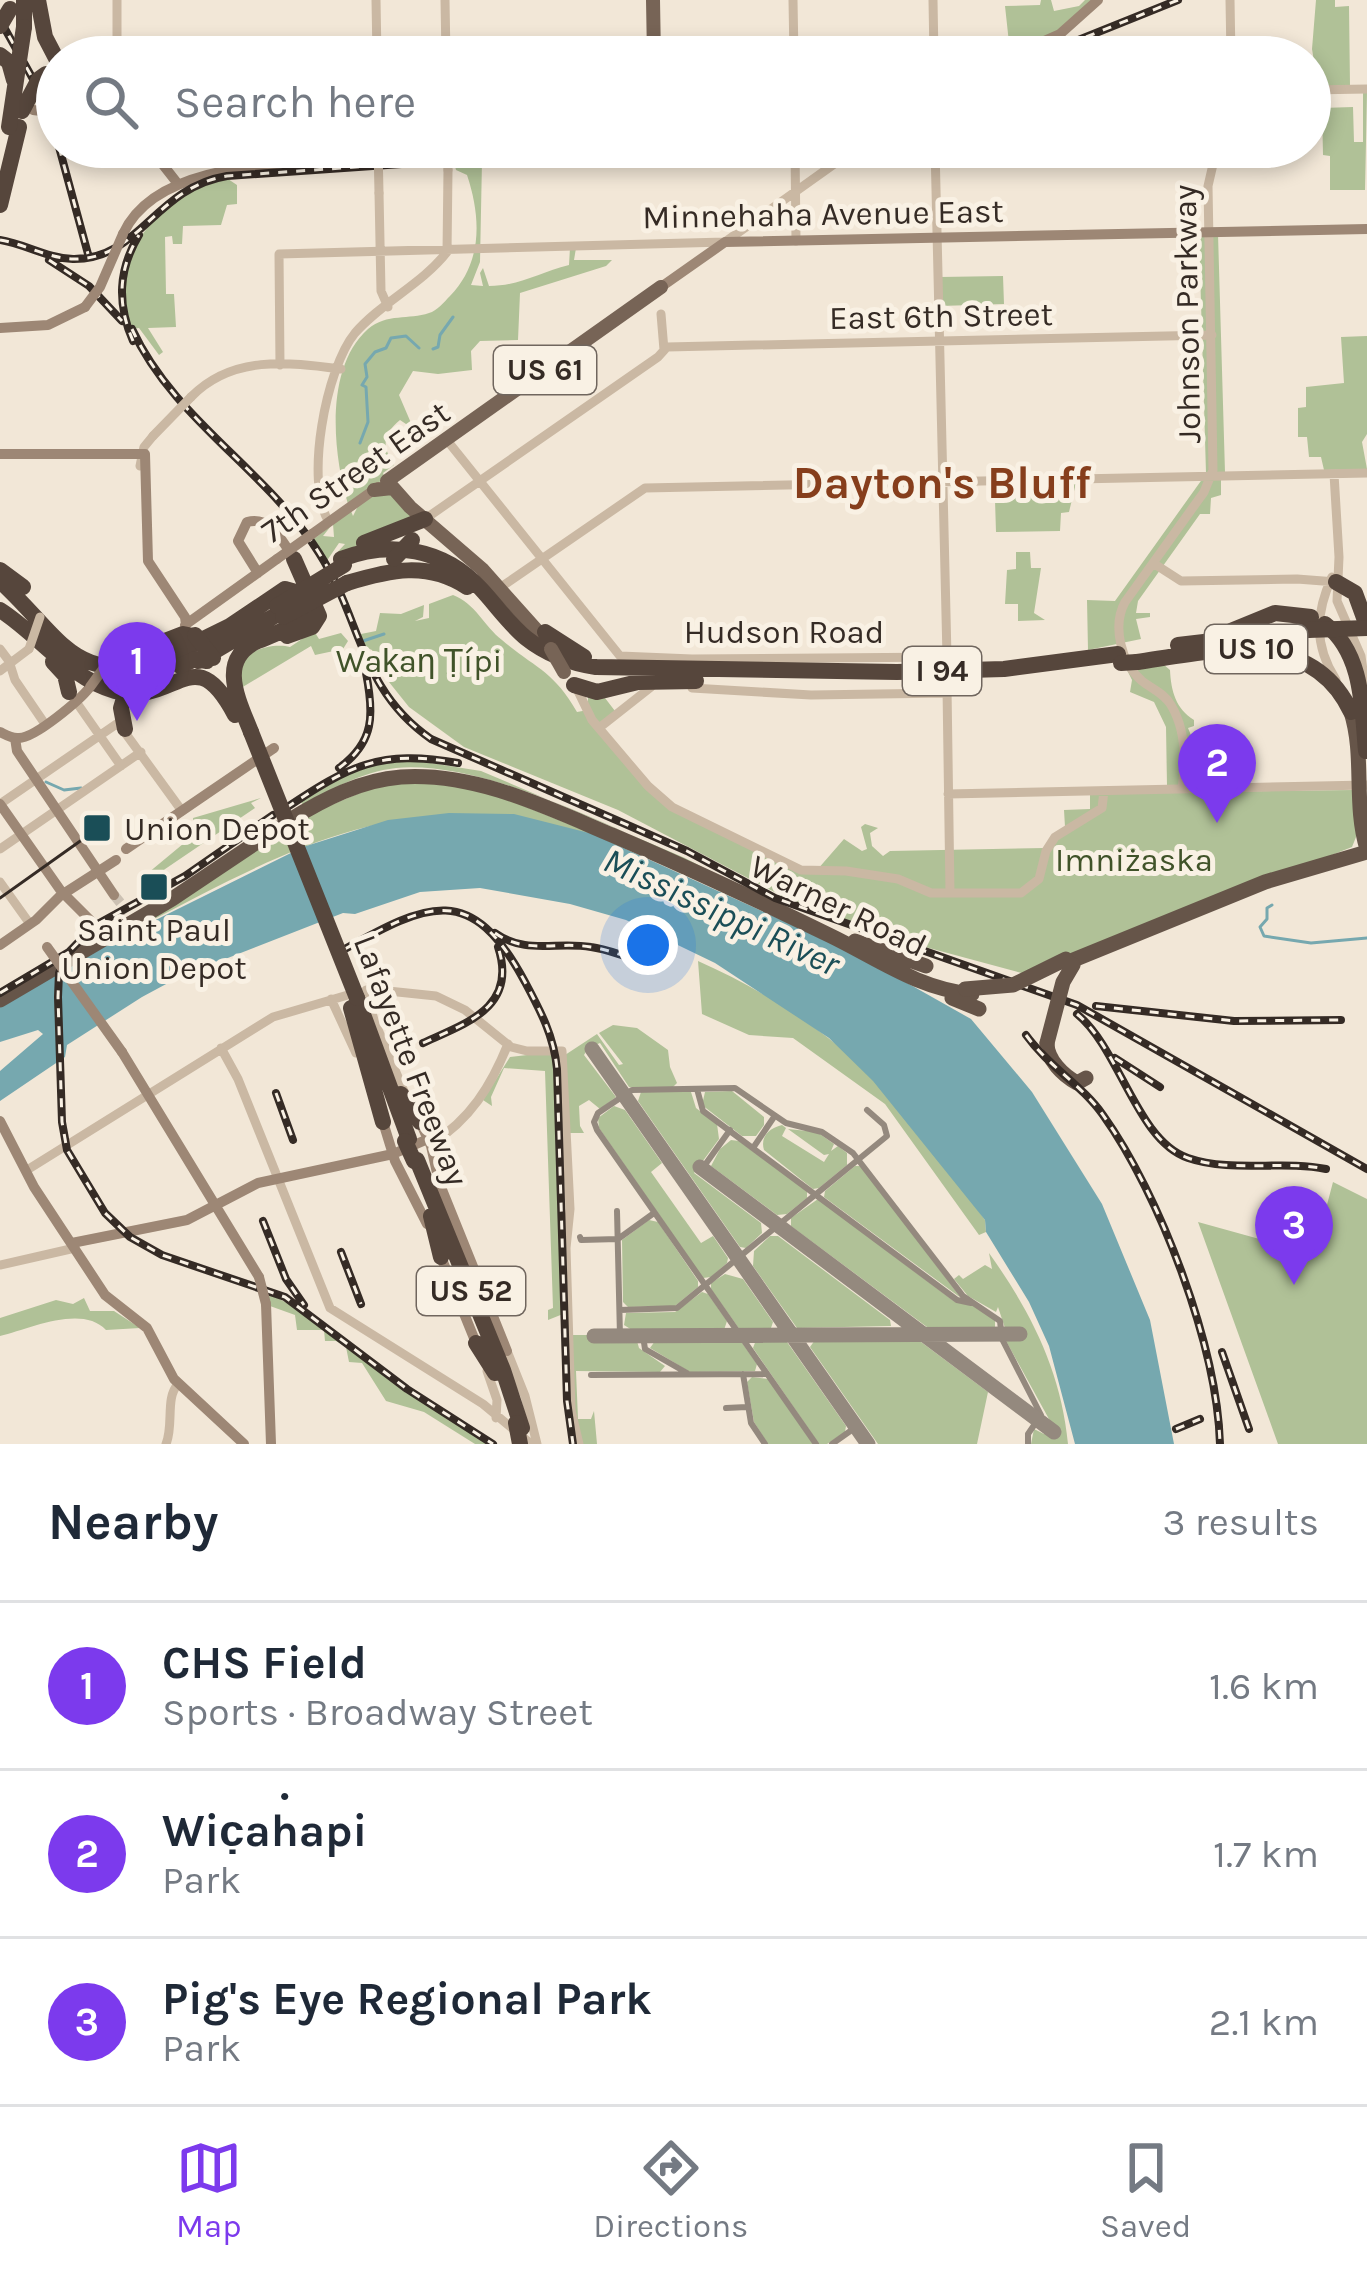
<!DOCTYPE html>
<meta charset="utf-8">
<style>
body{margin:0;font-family:Karla,sans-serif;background:#f6f6f7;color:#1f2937}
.you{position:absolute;left:648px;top:945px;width:42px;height:42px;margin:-30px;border:9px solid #fff;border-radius:50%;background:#1a73e8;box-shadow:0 0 0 18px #1a73e833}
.badge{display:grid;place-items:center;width:78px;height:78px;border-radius:50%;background:#7c3aed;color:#fff;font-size:39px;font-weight:700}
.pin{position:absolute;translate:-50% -99px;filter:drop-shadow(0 3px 6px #0008)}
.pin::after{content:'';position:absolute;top:63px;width:42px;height:36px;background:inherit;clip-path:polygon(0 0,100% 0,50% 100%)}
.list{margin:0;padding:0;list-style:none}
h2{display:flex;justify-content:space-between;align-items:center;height:156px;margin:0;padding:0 48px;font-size:51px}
h2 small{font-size:39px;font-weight:400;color:#747a83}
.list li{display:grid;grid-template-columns:78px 1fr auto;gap:36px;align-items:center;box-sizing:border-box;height:168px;padding:0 48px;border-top:3px solid #e0e1e3}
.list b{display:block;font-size:45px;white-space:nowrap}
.list p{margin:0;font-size:39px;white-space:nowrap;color:#747a83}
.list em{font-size:39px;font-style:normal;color:#747a83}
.icon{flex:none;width:66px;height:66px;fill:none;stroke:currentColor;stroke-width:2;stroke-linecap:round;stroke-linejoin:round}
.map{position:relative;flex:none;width:1367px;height:1444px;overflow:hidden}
.search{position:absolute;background:#fff;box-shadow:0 6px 18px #0003;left:36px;right:36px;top:36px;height:132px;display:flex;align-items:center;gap:30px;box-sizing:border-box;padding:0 42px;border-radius:66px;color:#747a83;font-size:45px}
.sheet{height:660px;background:#fff}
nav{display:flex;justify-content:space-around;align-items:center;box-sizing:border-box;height:168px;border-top:3px solid #e0e1e3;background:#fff;font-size:33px;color:#747a83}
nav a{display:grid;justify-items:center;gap:6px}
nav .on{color:#7c3aed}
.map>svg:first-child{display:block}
</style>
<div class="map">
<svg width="1367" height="1444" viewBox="0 0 1367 1444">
<rect width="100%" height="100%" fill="#f2e7d7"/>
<!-- green -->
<path fill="#b0c197" d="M1041,0H1051L1054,11L1079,6L1085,0H1103L1068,33L1010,52L1005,6L1040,5Z
M1316,0H1335V7L1349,6L1350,86H1318L1312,49Z
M1367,92L1365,190H1330V156L1323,155L1322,108L1353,107L1354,142H1363V93Z
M482,161L480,262L471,285L483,286L480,273L483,268L489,286C520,286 540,272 569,265L570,248H576L574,260H612L606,266L520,293L518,340L480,341L471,351L472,370L438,374L413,371L399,395L411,423L409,426L400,420C382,435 382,446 394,465L383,473L385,478L348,504C333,455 324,368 368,329C387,313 409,320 429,313C437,311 444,302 450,296C483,262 481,217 467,175L456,170L454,162Z
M228,179L237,185V204L227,205L221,225L183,226L182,244H173L172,236L165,237L166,294H174L176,327L148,328L163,352L159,355L139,328L130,329C103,258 161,193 228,179Z
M1218,234L1225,472L1206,473L1199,235Z
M1003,276L1004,304L940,306V277Z
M1367,336V434L1362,442L1367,469L1324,470L1321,457H1309L1307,437H1298V408L1306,407V387L1344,383L1341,337Z
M1203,478H1221V495L1211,498L1210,514H1200L1138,601L1136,613H1150V617L1136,619L1141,639L1088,650L1087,600L1115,601Z
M1076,483L1069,512L1061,513L1060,531L996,532L995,500L1003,499L1002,485Z
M386,487L417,517L333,557L345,544L339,543L326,562L312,540L331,526L323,536L334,537L333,524L351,511L353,516L358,506Z
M1016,552H1030L1031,568H1041L1034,613L1045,620L1018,621V604H1005L1007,570L1016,569Z
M453,595C475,603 484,626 502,640C536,669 553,670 577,712L588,710V695L651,685L605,698L615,711L600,724C618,746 634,771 655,790C697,828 762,858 817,870L844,839L862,851L867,849L861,827L865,824L878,828L870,833L872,846L883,856L890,851L1045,848L1065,827L1064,810L1090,809V793L1353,790L1356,792V837L1352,847L1029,975L903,941L782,896L618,810L464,747L409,707L389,682L372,650L360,645L356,635L376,631L380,613L401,614L424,605L423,617L415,621L429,618V604Z
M314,631L319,639L341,633L348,641L343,649L315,655L311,646L241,688C241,680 238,672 241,665C248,648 276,643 290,647Z
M1163,664L1170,670C1171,691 1176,709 1194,720V726L1188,728L1199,755L1200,785H1167L1166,727L1154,702L1130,692L1132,680L1126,668Z
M399,758L481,771L685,858L743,888C652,847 495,759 396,768C361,772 333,789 303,805L301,802L360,766Z
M391,780L476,787L601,837C410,782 307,839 141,926L293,821Z
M261,798L251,803L255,808L146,882L142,878L195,834L193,818Z
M698,961C743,981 787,1006 827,1037C885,1081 929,1149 975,1206L985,1220L986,1232L979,1235L885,1104L793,1038L749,1035L702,1014Z
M613,1025L637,1028L668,1050L670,1067L677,1083L673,1087H629L600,1043L588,1048L584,1055L616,1097L600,1109L589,1100L579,1106L580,1126L584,1133H569L565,1055L597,1034L619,1065L623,1064L599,1033Z
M553,1052L563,1314L548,1320V1310L553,1308L545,1071L504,1068L491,1097L492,1106L483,1100L510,1057Z
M732,1091L764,1117V1125L756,1136H742L702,1105L705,1092Z
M641,1092H691L696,1108L717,1124L719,1139L694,1173L761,1223L762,1233L746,1248L740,1247L638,1101Z
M614,1106L625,1110L662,1163L651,1172L701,1243L713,1236L728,1258L727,1263L711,1277L703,1278L599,1128L598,1118Z
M782,1125L786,1128L782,1136L824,1162L829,1154L824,1155L788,1129L817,1132L834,1144L831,1151L838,1146L847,1153V1165L819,1188L813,1189L764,1150C760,1137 769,1128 782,1125Z
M731,1140L739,1141L807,1191V1198L787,1214L777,1215L711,1166L720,1149Z
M861,1166L961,1298L824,1197L825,1191L855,1166Z
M1333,1182L1367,1199V1444H1278L1198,1222L1314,1254Z
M818,1199L955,1302L974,1306L995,1319V1327H927L791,1226V1218Z
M649,1220L658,1222L698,1281V1287L675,1306L628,1307L623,1302L622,1240Z
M770,1236H778L890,1320L891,1326L797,1328L753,1266L754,1251Z
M989,1253C1031,1312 1061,1371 1068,1444H1031L1034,1429L1044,1434L1055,1430L1005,1339H1020V1329L1005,1328L998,1307L996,1312L968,1296L954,1279L959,1275L963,1279L985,1265L992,1269Z
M725,1274L743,1279L773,1322L771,1328L740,1330L711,1289V1283Z
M702,1292L708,1294L727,1321L724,1330H632L624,1325L626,1313L675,1312Z
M268,1293L302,1311L389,1379L488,1444H475L424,1412L386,1401L362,1363L349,1362L346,1347L336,1341H325L324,1330H297L295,1315L270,1306Z
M84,1298L90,1311H114L140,1328L106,1330C82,1304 29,1329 0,1336V1318L56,1300L73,1304Z
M572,1335H594L595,1341H637L639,1348L665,1366L660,1372L576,1371L578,1419H591L594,1411L597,1444H580L575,1428Z
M917,1339L988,1392L977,1444H878L810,1347L815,1340Z
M740,1340L757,1364L755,1371L690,1372L650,1348L655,1341Z
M756,1340L787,1342L846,1426L845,1432L827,1444H819L753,1348Z
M752,1377L768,1379L813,1444H768L754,1422L747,1382Z"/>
<!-- water -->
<path fill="#76a8af" d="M449,813L514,814L593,834L854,953L971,1019L1032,1092L1102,1204L1150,1320L1174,1444H1075L1049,1346L1029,1302L986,1232L985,1220L873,1081L829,1038L715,963L626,920L570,904L480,888L420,892L355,914L343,913L215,963L207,962L142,997L67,1045L65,1057L0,1101V1071L43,1034L38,1030L0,1042V1004L83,956L303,847L388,820Z"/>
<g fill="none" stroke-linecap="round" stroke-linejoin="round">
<!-- stream -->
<path stroke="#76a8af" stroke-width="3" d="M433,349L438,347L440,335L453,317
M360,443L368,422L366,387L362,385L367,377L365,364L375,352L386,348L391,338L406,336L419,348
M360,642L384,634
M46,782L64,790L81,788
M1272,905L1267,908V919L1260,927L1264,936L1311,943L1367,938"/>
<!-- taxiway -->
<path stroke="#94897e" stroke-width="6" d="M697,1089L703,1111L957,1300L971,1303
M753,1148L774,1117
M702,1169L730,1130
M617,1211L620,1336
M580,1237L581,1240L618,1239L654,1213
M620,1310L677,1308L887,1136L884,1125L867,1110
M643,1336L645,1349L687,1373
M743,1374L751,1423L765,1444
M591,1375L767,1374
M726,1408L747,1407
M816,1444L597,1130L594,1122L598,1113L632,1090L735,1088L786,1123L822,1132L853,1153L963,1296L1000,1321L1002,1339L1041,1415L1028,1434V1444
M832,1444L856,1427"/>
<!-- runway -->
<path stroke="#94897e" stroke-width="15" d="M592,1049L868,1444
M700,1167L1054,1432
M594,1336L1020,1334"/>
<!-- secondary-tunnel -->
<path stroke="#ccc1b3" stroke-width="10" stroke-dasharray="10 5" stroke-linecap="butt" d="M114,895L128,912"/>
<!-- tertiary -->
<path stroke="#cab8a3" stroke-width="9" d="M117,0V57
M376,0L377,57
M445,0L446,57
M793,0L794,57
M933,0L934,57
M1230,0L1231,57
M1310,90L1367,89
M795,147L796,241
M935,147L947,657
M379,193L381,291L388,307
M661,314L664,350
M658,357L667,347L1212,335
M280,365L279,254L725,242L858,147
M191,397C232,355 287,362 341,369
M446,439L620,656L692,659L947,657
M140,466L144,447L153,436
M1334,474L1339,557L1337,601L1361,656L1365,685
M425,519L658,357
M329,522C304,483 326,368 355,333C382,302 422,284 447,252L448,170
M1153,563L1181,581L1297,579L1336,582
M1332,577C1315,614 1314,645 1336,680
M504,585L645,488L1367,473
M0,649L9,661L15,680L45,724
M0,671L29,649
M692,688L811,695L947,693
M947,688L950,893
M577,689L592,720L648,786L672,807L801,870L846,871L898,879L931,893H1021L1039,879L1046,851L1055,837L1102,808L1104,791
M72,696L121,766
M599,728L651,687
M1182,789C1186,762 1186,730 1171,705C1164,693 1152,689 1142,681C1121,663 1112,626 1125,602L1204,492L1213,470L1208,186L1217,147
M948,794L1367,785
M0,804L118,723L182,811
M0,849L141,752
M0,882L30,924
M369,989L436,996L465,1010L511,1047L527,1051H562L570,1209L566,1248L571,1410L579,1444
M366,990L374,1020L406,1096
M331,999L356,1053
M221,1048L238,1079L330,1308L483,1404L531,1444
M431,1144C470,1120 491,1086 508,1044
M27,1170L273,1017L358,992
M0,1265L75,1248
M507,1351L525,1396L537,1444
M487,1371L497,1400L496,1418
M166,1444C174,1425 165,1398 178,1384"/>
<!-- secondary -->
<path stroke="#9d8775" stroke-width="10" d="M1008,57L1060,34L1098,0
M149,147L178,184
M123,234C160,153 309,166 385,156L408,147
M661,287L725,242L1367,229
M0,328L48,325L85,307
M0,454H145L148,561L185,617L186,625
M312,534L378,487
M258,573L238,541L247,522C270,516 280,538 292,555
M185,625L277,559
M111,658L141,644
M0,732C6,735 12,739 19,738C35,738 80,700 90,687
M15,738L17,751L114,895
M0,804L61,891L92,922
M126,849L274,748
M0,945L36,920L60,896L116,860
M122,1052L259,1277
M0,1121L34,1187L105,1295L147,1328L174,1379L244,1444
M383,1122L395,1161L427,1224
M420,1122L431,1146L439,1182L507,1351
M72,1243L187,1220L258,1183L393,1154L428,1139
M439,1252L476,1343
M266,1304L271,1444"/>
<!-- primary -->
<path stroke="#776456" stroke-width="14" d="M653,0L654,57
M374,490L392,488
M548,643L482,569L410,507L387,481L661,287"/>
<!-- trunk -->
<path stroke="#665549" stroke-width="15" d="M1351,712C1365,756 1353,804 1367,849
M290,820C324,799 361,780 401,777C475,772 546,807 612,835C685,866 757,900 829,935C877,958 918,989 972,994
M855,941L926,966
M1066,963L1265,882L1367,852
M952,998L979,1009
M0,1000L172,899L278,828
M1047,1043C1047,1060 1063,1075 1077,1083L1086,1078"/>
<!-- motorway -->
<path stroke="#56463c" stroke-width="16" d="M38,0L45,37L57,60
M24,27V0
M0,205L19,127
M364,543L425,519
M341,559C390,540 444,548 481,589C496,605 509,624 526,638C546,654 570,663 596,667L897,672L1004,669L1118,654
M0,570L23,587
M0,581C68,644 74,692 179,651
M1336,582L1355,593L1367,626
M347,583C390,570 427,561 467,587
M0,610C38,634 70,679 115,691C177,707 193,636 235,715
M1325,624C1363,653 1362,707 1366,751
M1231,631L1275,613L1311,617
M545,632L584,657
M287,636L312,627L319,616L294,559
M1178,645L1308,630
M134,653L183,634L193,636
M173,654L230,626L285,589L299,593L305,608L300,620C288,630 272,635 258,641C216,659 239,701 251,732
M198,661L293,605
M53,662L65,675L69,692
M1137,662C1212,651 1311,626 1351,712
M574,685L597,692L638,682L696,681
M125,729L121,708L125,695
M357,998L409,1139
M351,1008L383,1122
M401,1094L420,1122
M417,1160L503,1370L522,1428
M431,1216L441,1257
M476,1343L495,1373"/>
<!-- tram -->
<path stroke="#352b25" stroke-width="3" d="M0,898L107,822"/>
<defs>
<path id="rail" d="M0,20L38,88L57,138
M1036,57L1178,0
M59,147L88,254
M656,149L715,147
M0,240C25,244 47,258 73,259C140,260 154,188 227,176L645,147
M49,260L89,286L122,321
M132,329C174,420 266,469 319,553C362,620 359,689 431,739L687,851L775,898L1077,1005L1367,1169
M133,341C117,304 118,270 139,235
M339,768C375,742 374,714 366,673
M286,808C349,766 380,749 458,763
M273,815L185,876L94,926L65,956L59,973L58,997L62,1122L67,1150L105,1213L130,1237L162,1255L285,1297L407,1389L493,1444
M495,933C526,955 556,941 591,947C614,950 633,962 658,962
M343,950C428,903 471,881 525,982C540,1010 554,1036 557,1069L567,1401L573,1444
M0,993L69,952
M1096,1006L1234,1021L1341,1020
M1077,1014C1120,1049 1137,1141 1188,1158C1232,1173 1282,1160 1326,1169
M1026,1035C1049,1067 1082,1085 1103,1115C1160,1195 1217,1345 1220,1444
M423,1043C467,1023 518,1007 498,947
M1115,1058L1160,1087
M276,1093L293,1140
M263,1221L286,1279L304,1305
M341,1252L361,1304
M1222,1352L1249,1429
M1176,1429L1200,1419"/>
</defs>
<!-- rail casing -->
<use href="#rail" stroke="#352b25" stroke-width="8"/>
<!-- rail -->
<use href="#rail" stroke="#f9f1e4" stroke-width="3" stroke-dasharray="9" stroke-linecap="butt"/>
<!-- tertiary-bridge -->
<path stroke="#cab8a3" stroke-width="9" d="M378,147L379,193
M447,150L448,170
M153,436L191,397
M29,649L40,617
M947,660V686"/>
<!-- secondary-bridge -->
<path stroke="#9d8775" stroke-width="10" d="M33,110L57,113
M85,307L100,287L123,234
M277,559L312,534
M90,687L111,658
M47,947L122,1052
M259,1277L266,1304"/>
<!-- primary-bridge -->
<path stroke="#776456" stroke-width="14" d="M551,649L564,672"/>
<!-- trunk-bridge -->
<path stroke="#665549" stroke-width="15" d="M965,989L1013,985L1066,959
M1047,1043L1063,982L1073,965"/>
<!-- motorway-bridge -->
<path stroke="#56463c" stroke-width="16" d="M0,26L10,9
M0,55L9,62L14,80
M22,111L39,79L46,74
M9,127L24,27
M394,559L412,540
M277,606L344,565
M283,617L347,583
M1308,630L1367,628
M195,635L213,658
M134,653L130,663L136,672
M1121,663L1137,662
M180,666L195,659L207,661
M128,695L156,673
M251,732L357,998
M405,1141L414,1161
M516,1423L520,1444"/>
</g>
<!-- markers -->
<g fill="#1a4e57" stroke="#f9f1e4" stroke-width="4.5">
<rect x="82" y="813" width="30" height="30" rx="6"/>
<rect x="139" y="872" width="30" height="30" rx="6"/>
</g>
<g text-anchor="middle" stroke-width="10" stroke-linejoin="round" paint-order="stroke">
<!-- shield labels -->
<g fill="#f9f1e4" stroke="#70665e" stroke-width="3">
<rect x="494" y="346" width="102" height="48" rx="9"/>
<rect x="1205" y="625" width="102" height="48" rx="9"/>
<rect x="903" y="647" width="78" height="48" rx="9"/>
<rect x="417" y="1267" width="108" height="48" rx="9"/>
</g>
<g font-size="30" font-weight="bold" fill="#352b25">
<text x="545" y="380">US 61</text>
<text x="1256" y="659">US 10</text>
<text x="942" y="681">I 94</text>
<text x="471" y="1301">US 52</text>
</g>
<!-- street labels -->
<g font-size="33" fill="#352b25" stroke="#f9f1e4">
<text transform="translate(823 213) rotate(-1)" y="12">Minnehaha Avenue East</text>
<text transform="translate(1186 314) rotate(-91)" y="12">Johnson Parkway</text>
<text transform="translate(941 315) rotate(-1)" y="12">East 6th Street</text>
<text transform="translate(355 471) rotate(-35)" y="12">7th Street East</text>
<text x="784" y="643">Hudson Road</text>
<text transform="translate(839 905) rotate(26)" y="12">Warner Road</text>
<text transform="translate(412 1060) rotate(69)" y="12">Lafayette Freeway</text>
</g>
<!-- park labels -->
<g font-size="33" fill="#405329" stroke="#f9f1e4">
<text x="419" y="672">Waḳaƞ Ṭípi</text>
<text x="1134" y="871">Imniżaska</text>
</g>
<!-- poi labels -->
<g font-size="33" fill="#352b25" stroke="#f9f1e4" text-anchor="start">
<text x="124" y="840">Union Depot</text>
<text x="154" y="941" text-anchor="middle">Saint Paul<tspan x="154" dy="38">Union Depot</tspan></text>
</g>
<!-- water labels -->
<g font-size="36" font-style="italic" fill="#1a4e57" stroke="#f9f1e4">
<text transform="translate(722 911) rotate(25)" y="13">Mississippi River</text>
</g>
<!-- district labels -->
<g font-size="45" font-weight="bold" fill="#863e1c" stroke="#f9f1e4">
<text x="942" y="498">Dayton's Bluff</text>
</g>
</g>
</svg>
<div class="you"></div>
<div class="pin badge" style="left:137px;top:721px">1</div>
<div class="pin badge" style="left:1217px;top:823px">2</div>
<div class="pin badge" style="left:1294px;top:1285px">3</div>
<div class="search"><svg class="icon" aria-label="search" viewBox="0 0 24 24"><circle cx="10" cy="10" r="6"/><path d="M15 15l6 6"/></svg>Search here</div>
</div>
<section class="sheet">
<h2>Nearby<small>3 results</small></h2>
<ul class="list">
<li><span class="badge">1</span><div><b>CHS Field</b><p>Sports · Broadway Street</p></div><em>1.6 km</em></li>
<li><span class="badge">2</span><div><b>Wic̣aḣapi</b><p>Park</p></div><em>1.7 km</em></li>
<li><span class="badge">3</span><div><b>Pig's Eye Regional Park</b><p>Park</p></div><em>2.1 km</em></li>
</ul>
</section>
<nav>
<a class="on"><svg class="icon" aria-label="map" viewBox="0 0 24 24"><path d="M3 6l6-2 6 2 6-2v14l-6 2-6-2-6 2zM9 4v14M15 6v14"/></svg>Map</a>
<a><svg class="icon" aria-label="directions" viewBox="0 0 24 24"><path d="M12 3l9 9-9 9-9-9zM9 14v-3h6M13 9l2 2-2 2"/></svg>Directions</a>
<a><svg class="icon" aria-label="saved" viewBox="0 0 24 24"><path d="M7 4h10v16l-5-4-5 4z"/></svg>Saved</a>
</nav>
